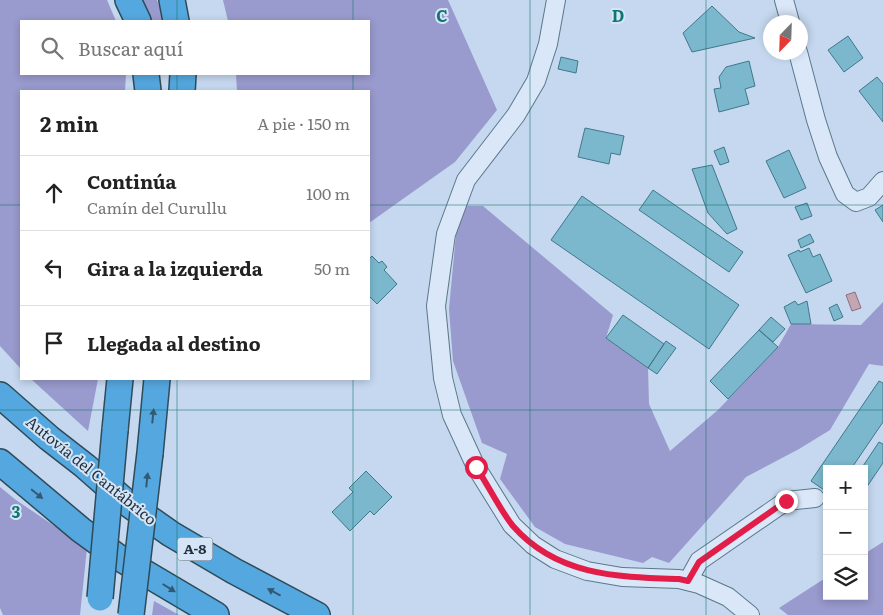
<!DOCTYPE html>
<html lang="es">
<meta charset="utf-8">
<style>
body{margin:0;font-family:Literata,serif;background:#f2f2f2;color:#222}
.controls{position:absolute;right:15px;bottom:15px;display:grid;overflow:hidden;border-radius:0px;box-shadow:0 2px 8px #0003}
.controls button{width:45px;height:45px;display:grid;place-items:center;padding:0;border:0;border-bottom:1px solid #e0e0e0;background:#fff;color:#222;font:25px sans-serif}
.compass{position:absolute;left:763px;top:15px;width:45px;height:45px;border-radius:50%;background:#fff;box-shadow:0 2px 8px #0003;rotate:203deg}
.stop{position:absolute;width:15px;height:15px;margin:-11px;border:4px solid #e11d48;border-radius:50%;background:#fff}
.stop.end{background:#e11d48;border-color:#fff;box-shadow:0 1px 5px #0008}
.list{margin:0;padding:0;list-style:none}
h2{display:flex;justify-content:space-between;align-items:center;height:65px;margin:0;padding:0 20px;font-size:21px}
h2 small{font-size:16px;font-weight:400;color:#767676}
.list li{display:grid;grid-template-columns:32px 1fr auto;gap:15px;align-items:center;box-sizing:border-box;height:75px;padding:0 20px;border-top:1px solid #e0e0e0}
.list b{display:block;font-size:19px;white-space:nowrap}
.list p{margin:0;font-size:16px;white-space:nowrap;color:#767676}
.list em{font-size:16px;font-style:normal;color:#767676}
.icon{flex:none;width:28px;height:28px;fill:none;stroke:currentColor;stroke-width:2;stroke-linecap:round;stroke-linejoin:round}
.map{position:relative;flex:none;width:883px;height:615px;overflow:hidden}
.search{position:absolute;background:#fff;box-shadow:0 2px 8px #0003;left:20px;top:20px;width:350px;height:55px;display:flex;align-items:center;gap:12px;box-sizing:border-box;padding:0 18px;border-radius:0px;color:#767676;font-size:19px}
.panel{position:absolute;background:#fff;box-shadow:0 2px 8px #0003;left:20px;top:90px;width:350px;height:290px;border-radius:0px}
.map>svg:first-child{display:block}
</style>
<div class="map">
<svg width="883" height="615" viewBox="0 0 883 615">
<rect width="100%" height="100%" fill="#c5d8ef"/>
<!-- green -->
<path fill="#999acd" d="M0,0H107L116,21H21V74H126L125,91H21V369L0,346Z
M142,0H157L164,21H151Z
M223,0H448L497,110L455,162L369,223V91H237L236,74H369V21H228Z
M465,206H483L613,315L606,338L648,368L649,404L670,451L718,410L778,347L791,324L861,325L883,302V366L869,364L830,430L799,449L746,477L669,563L652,557L643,563L565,544L535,527L500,479L507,454L482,443L453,361L449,309L457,224Z
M31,379H98L88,431Z
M0,487L16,500L87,548L80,615H3L0,608Z
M883,542V615H788L779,608L827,577V596H864V554Z
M154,601L179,615H152Z"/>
<!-- water -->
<path fill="#c2a7b3" stroke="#916d7b" d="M855,292L861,308L852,311L846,295Z"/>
<!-- building -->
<path fill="#7bb8cd" stroke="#40788a" d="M712,6L739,32L755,38L692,52L683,33Z
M848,36L863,58L844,72L828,50Z
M561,57L578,61L576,73L558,69Z
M749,61L755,86L745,89L749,104L719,112L714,89L721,88L719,77L726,67Z
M877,77L883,84V122L859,91Z
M585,128L624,136L620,155L611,153L609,164L578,157Z
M724,147L729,162L720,165L714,151Z
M789,150L806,188L784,198L766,161Z
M712,165L737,229L727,234L708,213L692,169Z
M653,190L743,252L729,272L639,210Z
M582,196L739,305L709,349L551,240Z
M807,203L812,216L801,220L795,207Z
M883,205V222L875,210Z
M810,234L814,242L801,248L798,240Z
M809,248L813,257L820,254L832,281L806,293L788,255L799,250L800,252Z
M372,256L379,263L382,261L387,267L384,270L397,284L377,304L369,296V259Z
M795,301L798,305L807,301L811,324H791L784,307Z
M837,304L843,317L834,321L829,308Z
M623,315L664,344L648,368L606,338Z
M771,317L785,329L773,342L759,330Z
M759,330L778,347L728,399L710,381Z
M666,341L676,348L657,374L648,368Z
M879,381L883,383V422L851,469H827V492L811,481Z
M879,442L883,444V463L864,491V469H861Z
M366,471L392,497L374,515L370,511L350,531L332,512L353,492L349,488Z"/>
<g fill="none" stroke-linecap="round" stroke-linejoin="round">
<defs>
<path id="minor" d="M556,0L548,44L536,81L516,115L466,180L446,234L436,306L443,378L452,415L476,467L512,525L533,545L555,559L587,571L622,577L679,579L699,584L728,597L750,615
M784,0L790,22
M798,52L816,120L828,157L845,194L856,202L869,197L883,181
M688,581L699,561L786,501L815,498"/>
<path id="highway" d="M128,0L138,21
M172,0L176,21
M146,74L148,91
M182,91L183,74
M0,395L49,438L85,466L127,503L171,534L234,571L317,615
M115,430L120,379
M150,453L157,379
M0,462L81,530L118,557L216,615"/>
</defs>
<!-- minor casing -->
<use href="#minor" stroke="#5b788a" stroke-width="20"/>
<!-- highway casing -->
<use href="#highway" stroke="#2f4b58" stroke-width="28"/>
<!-- minor -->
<use href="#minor" stroke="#d9e7f9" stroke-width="18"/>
<!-- highway -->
<use href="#highway" stroke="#55a7df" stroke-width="25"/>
<defs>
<path id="highway-bridge" d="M100,598L115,430
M131,615L150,453"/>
</defs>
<!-- highway-bridge casing -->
<use href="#highway-bridge" stroke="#2f4b58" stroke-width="28" stroke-linecap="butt"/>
<!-- highway-bridge -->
<use href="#highway-bridge" stroke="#55a7df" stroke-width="25"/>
</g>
<!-- one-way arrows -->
<defs><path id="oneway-solid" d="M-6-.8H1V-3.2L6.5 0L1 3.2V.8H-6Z" transform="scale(1.25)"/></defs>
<g fill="#325a74">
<use href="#oneway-solid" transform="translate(153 416) rotate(-84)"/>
<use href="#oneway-solid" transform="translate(147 480) rotate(-84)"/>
<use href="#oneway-solid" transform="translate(37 494) rotate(39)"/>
<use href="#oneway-solid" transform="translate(169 588) rotate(32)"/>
<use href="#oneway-solid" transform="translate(274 592) rotate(-152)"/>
</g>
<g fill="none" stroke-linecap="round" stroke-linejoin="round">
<!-- route -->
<path stroke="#e11d48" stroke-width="6" d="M476,467C488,485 500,510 513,526C557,576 617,577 679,579L688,581L699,562L786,501"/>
</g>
<!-- grid -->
<path fill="none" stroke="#0f766e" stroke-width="1" stroke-opacity="0.55" d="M177,0V21M353,0V21M530,0V615M706,0V615M177,74V91M353,74V91M0,205H21M369,205H883M177,379V615M353,379V615M0,410H883"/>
<g text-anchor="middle" stroke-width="4" stroke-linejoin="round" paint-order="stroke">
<!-- shield labels -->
<rect fill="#d5e4f6" stroke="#566772" stroke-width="1" x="177.5" y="537.5" width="35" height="23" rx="4"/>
<g font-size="14" font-weight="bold" fill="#1f313a">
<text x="195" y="554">A-8</text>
</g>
<!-- street labels -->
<g font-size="15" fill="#1f313a" stroke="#d5e4f6">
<text transform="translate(91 471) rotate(39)" y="5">Autovía del Cantábrico</text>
</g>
</g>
<g font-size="16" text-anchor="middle" font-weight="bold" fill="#0f766e" stroke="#d5e4f6" stroke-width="4" stroke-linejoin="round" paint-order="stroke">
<text x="442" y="22">C</text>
<text x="618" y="22">D</text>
<text x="16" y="518">3</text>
</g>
</svg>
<div class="controls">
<button>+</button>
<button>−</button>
<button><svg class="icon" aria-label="layers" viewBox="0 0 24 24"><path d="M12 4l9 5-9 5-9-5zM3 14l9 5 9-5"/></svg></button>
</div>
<svg class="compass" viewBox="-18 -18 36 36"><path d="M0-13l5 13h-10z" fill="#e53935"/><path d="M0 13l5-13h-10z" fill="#767676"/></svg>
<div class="stop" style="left:476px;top:467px"></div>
<div class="stop end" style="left:786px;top:501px"></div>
<div class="search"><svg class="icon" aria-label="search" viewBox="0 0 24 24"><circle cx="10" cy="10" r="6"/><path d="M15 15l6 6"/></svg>Buscar aquí</div>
<section class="panel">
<h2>2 min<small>A pie · 150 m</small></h2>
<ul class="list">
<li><svg class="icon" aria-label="ahead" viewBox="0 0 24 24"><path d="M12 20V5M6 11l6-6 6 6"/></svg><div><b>Continúa</b><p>Camín del Curullu</p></div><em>100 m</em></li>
<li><svg class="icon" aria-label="left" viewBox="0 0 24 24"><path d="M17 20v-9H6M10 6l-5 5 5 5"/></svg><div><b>Gira a la izquierda</b></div><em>50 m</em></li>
<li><svg class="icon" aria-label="arrive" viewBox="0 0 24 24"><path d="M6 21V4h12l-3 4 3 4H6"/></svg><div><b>Llegada al destino</b></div></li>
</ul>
</section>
</div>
